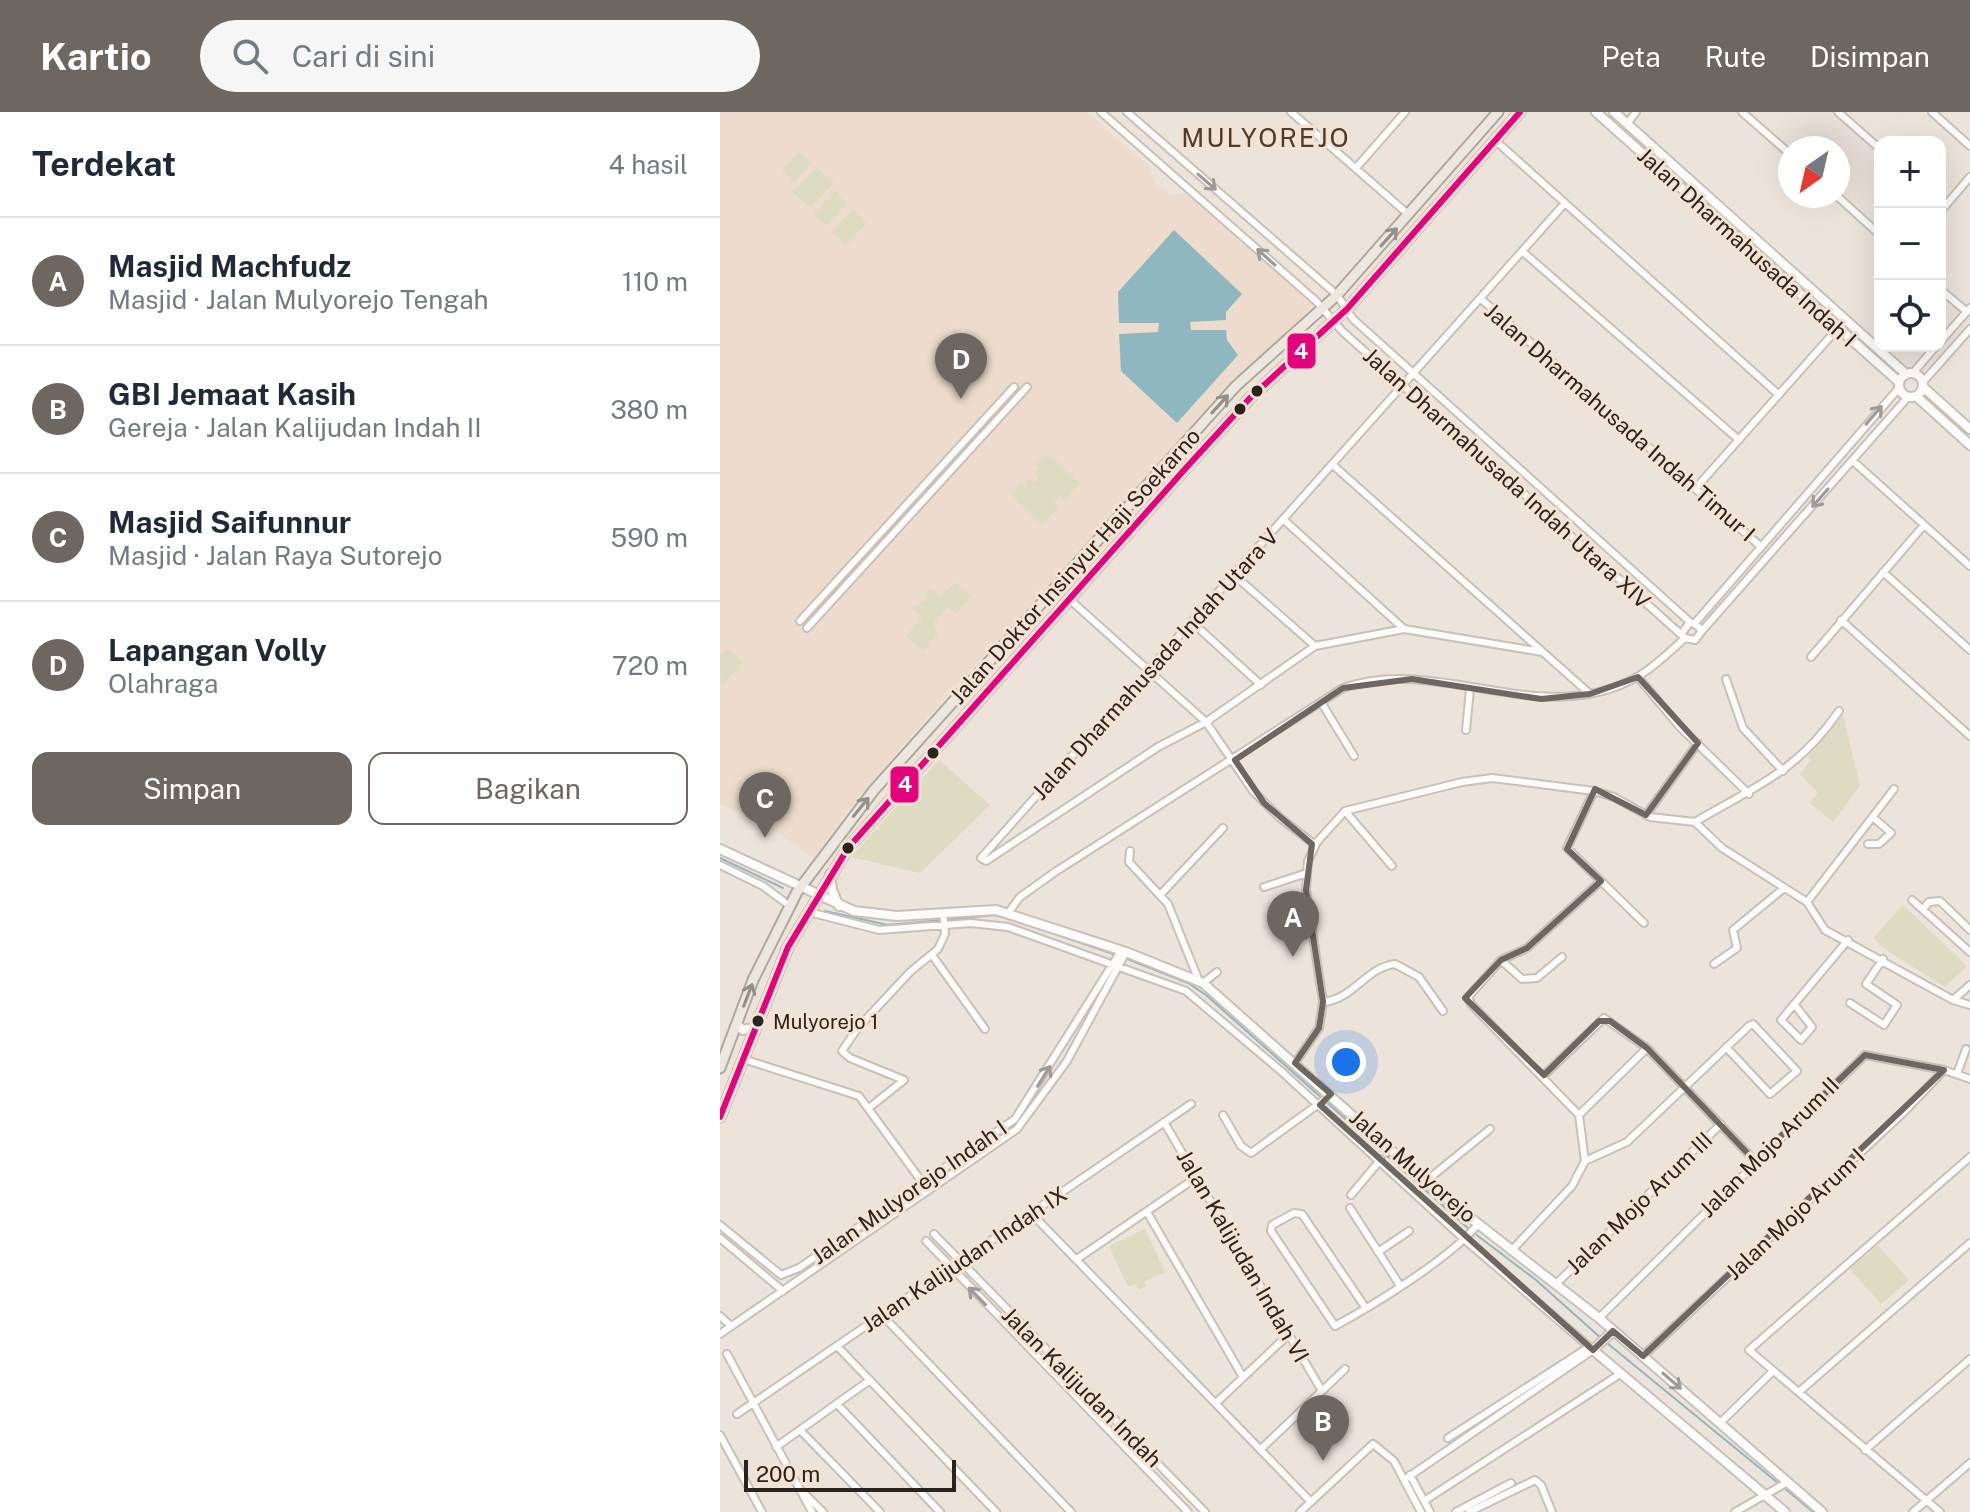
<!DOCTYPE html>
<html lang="id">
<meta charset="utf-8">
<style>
body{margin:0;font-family:"Public Sans",sans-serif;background:#f6f6f7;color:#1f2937}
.controls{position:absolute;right:24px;top:24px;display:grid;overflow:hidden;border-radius:16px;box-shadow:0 8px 32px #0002}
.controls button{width:72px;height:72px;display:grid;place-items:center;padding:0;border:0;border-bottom:2px solid #e0e1e3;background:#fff;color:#1f2937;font:40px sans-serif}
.compass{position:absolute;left:1058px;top:24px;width:72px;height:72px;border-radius:50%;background:#fff;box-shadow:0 8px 32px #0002;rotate:214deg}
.scale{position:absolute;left:24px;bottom:20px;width:212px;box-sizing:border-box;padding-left:8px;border:4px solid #2a231e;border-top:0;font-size:22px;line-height:28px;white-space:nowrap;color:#2a231e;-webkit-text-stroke:6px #f4e2d3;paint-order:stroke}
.you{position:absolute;left:626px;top:950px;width:28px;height:28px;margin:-20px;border:6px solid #fff;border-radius:50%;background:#1a73e8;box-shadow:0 0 0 12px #1a73e833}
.badge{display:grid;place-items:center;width:52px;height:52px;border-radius:50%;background:#6e6660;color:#fff;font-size:26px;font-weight:700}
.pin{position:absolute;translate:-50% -66px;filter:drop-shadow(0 2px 4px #0008)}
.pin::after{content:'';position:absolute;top:42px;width:28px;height:24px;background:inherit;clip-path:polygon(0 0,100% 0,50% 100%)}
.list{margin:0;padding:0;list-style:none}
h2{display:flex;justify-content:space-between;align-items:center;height:104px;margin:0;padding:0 32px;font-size:34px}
h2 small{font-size:26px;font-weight:400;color:#747a83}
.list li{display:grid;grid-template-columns:52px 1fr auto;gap:24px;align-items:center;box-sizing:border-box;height:128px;padding:0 32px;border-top:2px solid #e0e1e3}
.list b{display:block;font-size:30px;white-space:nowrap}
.list p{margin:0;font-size:26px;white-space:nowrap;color:#747a83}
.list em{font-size:26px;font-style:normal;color:#747a83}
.actions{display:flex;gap:16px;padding:24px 32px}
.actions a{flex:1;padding:18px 0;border:2px solid #6e6660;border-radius:16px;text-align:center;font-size:28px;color:#6e6660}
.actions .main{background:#6e6660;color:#fff}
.icon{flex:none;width:44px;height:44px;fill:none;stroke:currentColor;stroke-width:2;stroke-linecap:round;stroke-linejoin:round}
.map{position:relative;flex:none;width:1250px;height:1400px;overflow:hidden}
header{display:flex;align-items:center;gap:48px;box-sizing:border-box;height:112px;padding:0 40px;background:#6e6660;color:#fff}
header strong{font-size:38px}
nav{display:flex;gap:44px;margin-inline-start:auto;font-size:28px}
.search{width:560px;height:72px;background:#f6f6f7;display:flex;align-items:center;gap:20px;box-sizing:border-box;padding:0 28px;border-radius:44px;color:#747a83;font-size:30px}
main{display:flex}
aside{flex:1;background:#fff}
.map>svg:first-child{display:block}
</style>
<header>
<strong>Kartio</strong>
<div class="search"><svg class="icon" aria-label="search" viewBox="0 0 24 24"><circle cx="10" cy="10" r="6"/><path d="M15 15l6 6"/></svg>Cari di sini</div>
<nav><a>Peta</a><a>Rute</a><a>Disimpan</a></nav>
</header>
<main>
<aside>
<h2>Terdekat<small>4 hasil</small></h2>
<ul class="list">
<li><span class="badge">A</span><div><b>Masjid Machfudz</b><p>Masjid · Jalan Mulyorejo Tengah</p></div><em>110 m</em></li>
<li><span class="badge">B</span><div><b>GBI Jemaat Kasih</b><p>Gereja · Jalan Kalijudan Indah II</p></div><em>380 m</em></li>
<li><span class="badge">C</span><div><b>Masjid Saifunnur</b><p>Masjid · Jalan Raya Sutorejo</p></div><em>590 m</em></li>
<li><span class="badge">D</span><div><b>Lapangan Volly</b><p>Olahraga</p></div><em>720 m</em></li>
</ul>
<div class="actions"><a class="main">Simpan</a><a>Bagikan</a></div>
</aside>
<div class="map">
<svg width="1250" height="1400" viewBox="0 0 1250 1400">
<rect width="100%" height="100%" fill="#ece3db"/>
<!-- built -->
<path fill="#eddccd" d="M0,0H366L428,53L435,71L450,83L465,81L592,192L586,203L521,261L205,608L129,697L94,746L37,706L0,692Z"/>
<!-- green -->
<path fill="#dddbc1" d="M79,40L92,51L74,70L62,58Z
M97,55L114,71L90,96L73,80Z
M115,79L127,91L106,114L93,102Z
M133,97L147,111L126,133L112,119Z
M328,342L360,371L345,388L339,384L334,390L339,394L322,413L291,382L301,371L304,374L310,367L315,371L319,366L315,362L319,357L314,353Z
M235,470L251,485L236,501L228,495L212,513L219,521L203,539L186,524L202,505L192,496L208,487L204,483L210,476L221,485Z
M7,536L23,550L1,574L0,544Z
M1123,603L1140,674L1113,710L1090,691L1098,681L1080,662L1091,648L1088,645Z
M219,648L270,693L200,761L131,745Z
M1183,793L1247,854L1225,875L1166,838L1153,826Z
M425,1117L445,1160L425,1169L426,1174L419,1178L416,1172L408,1175L389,1134Z
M1158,1133L1189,1168L1161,1192L1130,1157Z"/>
<!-- water -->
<path fill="#8eb7bf" d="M454,118L522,182L506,200V208L470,210L471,218H506L507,228L518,243L457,311L401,259L399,222L438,220L439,211H399L398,180Z"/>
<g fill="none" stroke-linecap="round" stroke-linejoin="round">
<!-- stream -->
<path stroke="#8eb7bf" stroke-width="2" d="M0,746L63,776
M105,799L168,813L275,803L297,809
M318,816L396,843
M405,846L468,871L486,883L749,1117
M754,1121L816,1168L882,1227
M887,1231L1058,1371
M1063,1375L1093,1400"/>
<defs>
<path id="street" d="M381,0L596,189L622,219L965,526L975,528L981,520L979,515L970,510L962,521
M407,0L617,183L633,207L970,510
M571,0L689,103
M1022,0L1070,42
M1118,0L1160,37
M1212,0L1250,34
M907,12L916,0
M777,30L1059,283
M636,56L685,0
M1117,84L1160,123
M1220,100L1250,65
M803,140L1019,328
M1220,177L1247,200
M761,187L1039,433
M1220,230L1250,196
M1193,261L1216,234
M1203,270L1250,217
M1133,349L1250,454
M613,353L870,582
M975,377L1118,216
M564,408L684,517
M1163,460L1250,538
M514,463L595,534
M348,486L486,610L533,679L559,705L595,733
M1121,508L1250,624
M80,509L294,275
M473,511L541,573
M975,511L1179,276
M87,516L307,275
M981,520L1188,285
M822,540L684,517L595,534L486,610L438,635L266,749L261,746L845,91
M1091,545L1204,413
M918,565L960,615L1029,682
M1006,567L1023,616L1063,659
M601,590L634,644
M746,618L750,577
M874,679L847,736L924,811
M625,699L672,754
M926,703L978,631
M975,710L1002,736L1087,790L1105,818L1233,888L1250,893
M975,710C1036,674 1077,660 1119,599
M1148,732H1159L1171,721L1155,707
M410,739L409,750L448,792L479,869
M0,753L43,774L70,794
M544,775L587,761
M441,782L503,716
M1192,788L1250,840
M1087,790L1174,677
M1203,797L1209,790L1220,789L1250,818
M89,800L159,818L251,811L288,815L466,879L561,959L745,1128L873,1238L684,1368
M288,801L300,785L335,760L623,576C719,542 822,619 917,565C935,555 950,539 965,526
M212,843L265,917
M781,848L802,867L817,866L842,845
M994,852L1017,836L1013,818L1064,776
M483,871L497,860
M1233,888L1250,873
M603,890C634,887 645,856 675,852L699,865L723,899
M1130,891L1164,913L1177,893L1146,872L1163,847
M1074,892L1092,915L1081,928L1061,908L1128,828
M23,947L139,984L202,1070
M575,951L599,916L603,890L586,778L588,749L597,730L625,699L742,670L772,666L874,679L894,685L930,705L975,710
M1237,962L1246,937
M824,963L884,906L927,936L1035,1049
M150,995L184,968L130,946L122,939L137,917L190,860L218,837L225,822L223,801
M503,1003L521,1034L531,1041L611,983
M859,1003L927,936
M444,1010L602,1279
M865,1049L859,1003L751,892L748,885L781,848L807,836L881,769
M706,1069L770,1017
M631,1083L661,1047
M630,1096L679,1172
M427,1100L523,1265
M311,1101L591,1390
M0,1113L61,1163L79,1156L295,1007L401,839
M214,1122L485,1400
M0,1126L63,1179
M206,1129L468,1400
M793,1137L852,1074L865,1049L907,1030L1029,914L1033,912L1077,959L1050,982L1006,935
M658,1140L689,1119
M357,1147L477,1065
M837,1171L1001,1012
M645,1195L582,1102L574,1101L552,1113L551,1119L615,1214C654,1193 732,1145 758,1112
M162,1203L351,1400
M0,1204L11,1214
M879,1206L1145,943L1224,958L1250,967
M0,1222L297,1017L347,949L406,840
M117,1234L276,1400
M7,1242L92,1400
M923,1244L1185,999L1224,958
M1080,1279L1250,1131
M496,1291L569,1222
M117,1292L220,1400
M17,1302L471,992
M1000,1311L1052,1260
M80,1318L160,1400
M0,1323L42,1400
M728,1326L869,1235
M56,1335L150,1268
M541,1337L625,1257
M1145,1338L1250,1247
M690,1363L710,1400
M83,1380L103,1400
M704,1389L900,1262
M580,1400L653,1332L674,1349L701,1400
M736,1400L791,1371
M749,1400L815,1368L821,1373L832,1400
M1015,1400L1066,1371
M1193,1400L1250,1351
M1220,1400L1029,1238L1250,1045"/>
<path id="secondary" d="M876,0L1179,270
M894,0L1186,262
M1179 273a12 12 0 1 1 24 0a12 12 0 1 1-24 0Z
M1203,275L1250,317
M1196,284L1250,333
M0,737L134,799L177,804L276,798L406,840L483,871L725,1086L879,1206L1102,1400
M110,762L112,778L119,794
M17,911L22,918L34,916
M893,1219L873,1238L1065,1400"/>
<path id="primary" d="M0,956L33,868L77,780L154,678L516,274L617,183L778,0
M0,1005L68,835L128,736L465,357L530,286L627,197L800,0"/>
</defs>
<!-- street casing -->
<use href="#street" stroke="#c8c0b9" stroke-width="10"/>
<!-- secondary casing -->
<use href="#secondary" stroke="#c8c0b9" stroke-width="12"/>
<!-- primary casing -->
<use href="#primary" stroke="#b0a89a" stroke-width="13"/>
<!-- street -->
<use href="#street" stroke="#fcfbfa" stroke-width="6"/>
<!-- secondary -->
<use href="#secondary" stroke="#fcfbfa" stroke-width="8"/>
<!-- primary -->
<use href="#primary" stroke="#ece8e1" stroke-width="9"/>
<defs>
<path id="bus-1" d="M0,1005L68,835L128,736L465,357L530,286L627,197L800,0"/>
</defs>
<!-- bus-1 casing -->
<use href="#bus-1" stroke="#f4e2d3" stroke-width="12"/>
<!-- bus-1 -->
<use href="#bus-1" stroke="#e5007d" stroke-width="6"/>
</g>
<!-- one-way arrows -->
<defs><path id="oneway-shaft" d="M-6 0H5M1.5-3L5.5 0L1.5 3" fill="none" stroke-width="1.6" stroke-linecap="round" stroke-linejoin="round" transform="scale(2)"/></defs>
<g stroke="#9e9a97">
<use href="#oneway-shaft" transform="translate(487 70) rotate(41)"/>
<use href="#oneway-shaft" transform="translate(546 145) rotate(-138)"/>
<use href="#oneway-shaft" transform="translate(1154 303) rotate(-49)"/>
<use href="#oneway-shaft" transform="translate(1100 386) rotate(131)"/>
<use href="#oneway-shaft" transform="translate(324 964) rotate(-58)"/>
<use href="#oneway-shaft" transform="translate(257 1184) rotate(-134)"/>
<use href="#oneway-shaft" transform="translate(952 1269) rotate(41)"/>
</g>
<g stroke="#958f89">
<use href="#oneway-shaft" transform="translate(669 125) rotate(-48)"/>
<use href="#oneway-shaft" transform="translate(500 292) rotate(-48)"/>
<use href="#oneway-shaft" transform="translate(141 695) rotate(-51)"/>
<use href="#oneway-shaft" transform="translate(28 883) rotate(-69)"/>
</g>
<!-- marked area -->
<path fill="none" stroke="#6e6660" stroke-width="6" stroke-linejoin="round" d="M918,565L978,631L926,703L875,677L847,737L881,769L807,836L781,848L745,886L824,963L879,909H890L927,936L1035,1049L1145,943L1224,958L923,1244L893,1219L873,1238L600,993L611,982L575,951L599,916L603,890L586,778L592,732L544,691L515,648L623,576L692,567L821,587L870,582Z"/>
<!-- markers -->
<g fill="#2a231e" stroke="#f4e2d3" stroke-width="3">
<circle cx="537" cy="279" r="7"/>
<circle cx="520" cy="297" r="7"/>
<circle cx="213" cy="641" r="7"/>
<circle cx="128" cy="736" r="7"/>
<circle cx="38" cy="909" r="7"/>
</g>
<g text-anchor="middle" stroke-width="6" stroke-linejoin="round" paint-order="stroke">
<!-- bus labels -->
<g font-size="20" fill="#2a231e" stroke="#f4e2d3" text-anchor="start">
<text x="53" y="917">Mulyorejo 1</text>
</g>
<!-- street labels -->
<g font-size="22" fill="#2a231e" stroke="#f4e2d3">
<text transform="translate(1027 135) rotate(42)" y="8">Jalan Dharmahusada Indah I</text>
<text transform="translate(900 310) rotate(41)" y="8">Jalan Dharmahusada Indah Timur I</text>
<text transform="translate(787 366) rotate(42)" y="8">Jalan Dharmahusada Indah Utara XIV</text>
<text transform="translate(355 454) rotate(-48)" y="8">Jalan Doktor Insinyur Haji Soekarno</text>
<text transform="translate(435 552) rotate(-48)" y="8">Jalan Dharmahusada Indah Utara V</text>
<text transform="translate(1049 1035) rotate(-45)" y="8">Jalan Mojo Arum II</text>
<text transform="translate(693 1054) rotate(41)" y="8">Jalan Mulyorejo</text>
<text transform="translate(189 1080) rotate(-35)" y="8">Jalan Mulyorejo Indah I</text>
<text transform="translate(919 1091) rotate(-44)" y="8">Jalan Mojo Arum III</text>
<text transform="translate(1075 1102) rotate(-43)" y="8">Jalan Mojo Arum I</text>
<text transform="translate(523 1144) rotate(60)" y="8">Jalan Kalijudan Indah VI</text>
<text transform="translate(244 1147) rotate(-34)" y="8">Jalan Kalijudan Indah IX</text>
<text transform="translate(362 1275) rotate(45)" y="8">Jalan Kalijudan Indah</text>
</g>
<!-- quarter labels -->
<g font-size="26" letter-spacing="2" fill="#4a3c30" stroke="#f4e2d3">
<text x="546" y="35">MULYOREJO</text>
</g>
</g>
<g stroke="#f4e2d3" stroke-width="3">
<rect x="566" y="220" width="31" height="38" rx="8" fill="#e5007d"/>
<rect x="169" y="653" width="31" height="39" rx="8" fill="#e5007d"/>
</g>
<g font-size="22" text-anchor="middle" font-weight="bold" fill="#fff">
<text x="581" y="247">4</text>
<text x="185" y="680">4</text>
</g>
</svg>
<div class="controls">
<button>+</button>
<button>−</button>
<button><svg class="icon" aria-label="locate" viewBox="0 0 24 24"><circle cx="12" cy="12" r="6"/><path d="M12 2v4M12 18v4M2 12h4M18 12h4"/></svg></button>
</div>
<svg class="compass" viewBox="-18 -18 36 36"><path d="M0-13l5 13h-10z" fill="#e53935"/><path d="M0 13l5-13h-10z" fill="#747a83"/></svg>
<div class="scale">200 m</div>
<div class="you"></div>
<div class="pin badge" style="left:573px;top:845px">A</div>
<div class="pin badge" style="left:603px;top:1349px">B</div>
<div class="pin badge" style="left:45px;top:726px">C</div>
<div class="pin badge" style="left:241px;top:287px">D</div>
</div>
</main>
